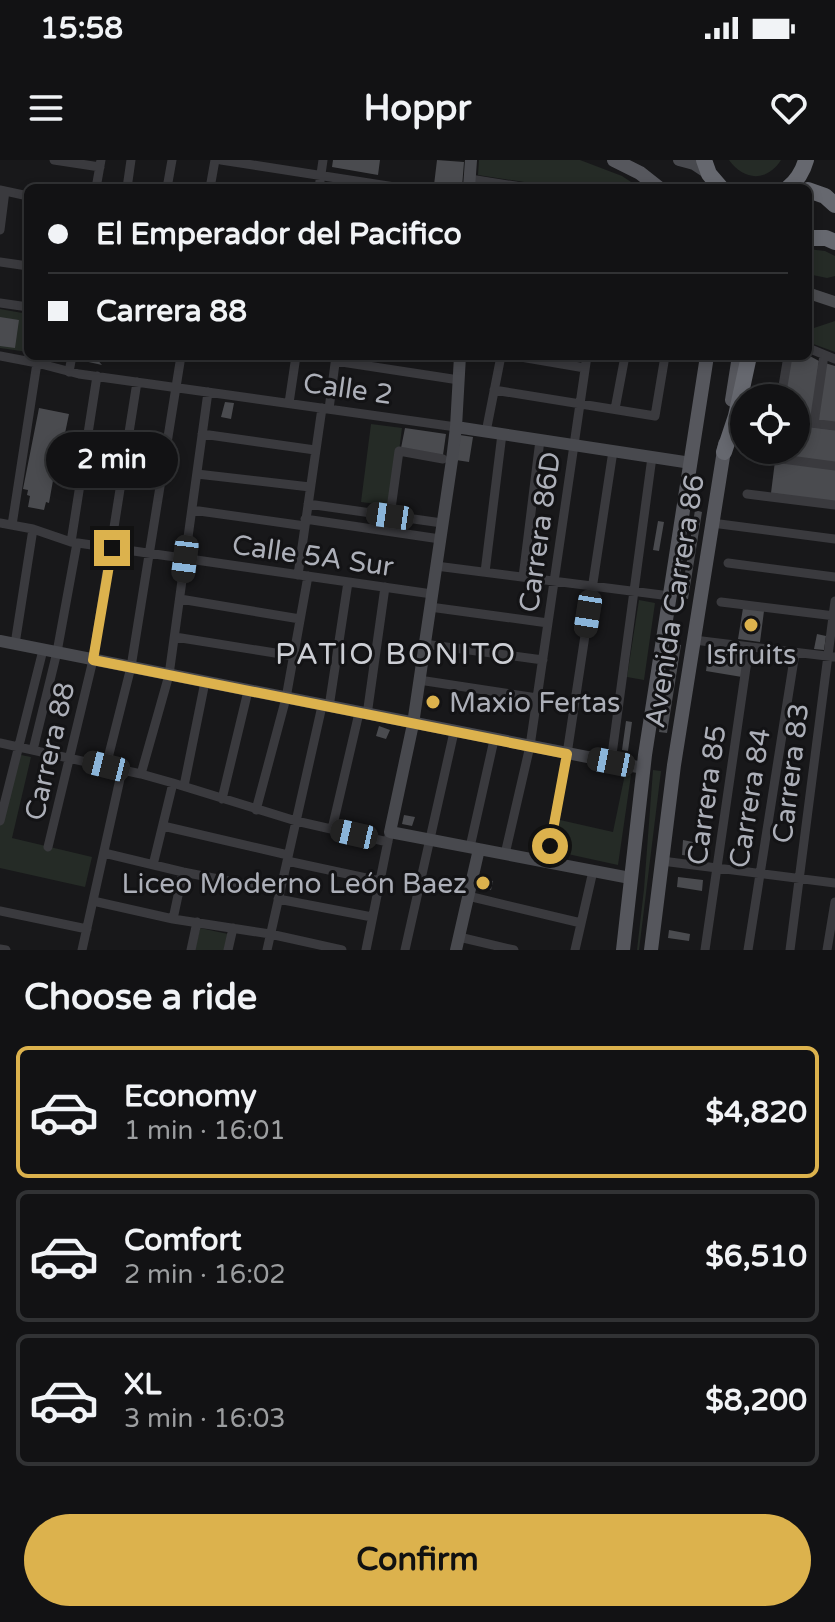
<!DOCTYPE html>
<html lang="en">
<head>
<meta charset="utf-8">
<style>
	:root { --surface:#121214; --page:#1b1b1d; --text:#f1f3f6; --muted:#9c9ea0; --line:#313234; --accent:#dcb24d }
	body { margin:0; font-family:"Varela Round",sans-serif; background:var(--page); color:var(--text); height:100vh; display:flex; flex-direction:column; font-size:30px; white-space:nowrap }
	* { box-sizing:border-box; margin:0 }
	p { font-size:26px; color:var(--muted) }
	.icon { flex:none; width:44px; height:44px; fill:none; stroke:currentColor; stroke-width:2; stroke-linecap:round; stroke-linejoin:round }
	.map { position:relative; height:790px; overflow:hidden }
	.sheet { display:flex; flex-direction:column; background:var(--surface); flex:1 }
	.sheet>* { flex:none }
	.banner { position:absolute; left:24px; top:24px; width:788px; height:176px; border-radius:12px; box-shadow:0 4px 12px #0003,0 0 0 2px var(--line); display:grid; align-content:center; height:176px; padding:0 24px; background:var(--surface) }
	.controls { position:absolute; left:730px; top:224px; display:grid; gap:16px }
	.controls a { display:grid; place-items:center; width:80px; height:80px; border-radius:50%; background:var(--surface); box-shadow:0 4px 12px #0003,0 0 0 2px var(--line); font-size:40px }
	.end { position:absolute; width:36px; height:36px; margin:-18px; border:10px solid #dcb24d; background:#111; box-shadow:0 0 0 4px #111 }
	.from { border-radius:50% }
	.bubble { position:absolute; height:56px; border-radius:28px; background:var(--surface); box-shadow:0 4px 12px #0003,0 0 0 2px var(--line); font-size:26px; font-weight:700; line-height:56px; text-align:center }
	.car { position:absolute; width:24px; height:48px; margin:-24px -12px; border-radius:10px; box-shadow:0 0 6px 2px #0007; background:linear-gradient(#222 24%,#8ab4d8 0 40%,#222 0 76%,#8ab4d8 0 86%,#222 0) }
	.banner b { display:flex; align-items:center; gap:28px; height:76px; font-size:30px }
	.banner b+b { border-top:2px solid var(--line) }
	.banner i { width:20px; height:20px; background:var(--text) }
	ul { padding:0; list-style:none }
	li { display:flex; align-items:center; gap:24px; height:132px; margin:0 16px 12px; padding:0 8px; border:4px solid var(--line); border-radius:12px }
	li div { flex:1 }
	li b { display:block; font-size:30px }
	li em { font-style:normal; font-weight:700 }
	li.selected { border-color:var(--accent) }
	li>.icon { width:72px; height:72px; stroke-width:1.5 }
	h2 { padding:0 24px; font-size:36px; line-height:96px }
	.button { display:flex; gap:16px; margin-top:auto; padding:16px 24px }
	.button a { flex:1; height:92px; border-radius:48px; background:var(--accent); color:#111; font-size:32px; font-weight:700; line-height:92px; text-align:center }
	.status { display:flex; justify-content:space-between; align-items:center; height:56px; padding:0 40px; background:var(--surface); direction:ltr }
	.status svg { height:22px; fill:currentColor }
	header { display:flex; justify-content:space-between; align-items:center; height:104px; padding:0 24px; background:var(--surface); font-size:36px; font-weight:700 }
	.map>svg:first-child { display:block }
	.green { fill:#252b26 }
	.building { fill:#4a4b4f }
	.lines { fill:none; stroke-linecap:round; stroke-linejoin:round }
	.street { stroke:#3a3a3e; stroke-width:9 }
	.secondary { stroke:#48494e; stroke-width:12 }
	.primary { stroke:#56575d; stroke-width:14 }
	.highway { stroke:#66686f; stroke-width:16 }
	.route { stroke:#dcb24d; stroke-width:10 }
	.poi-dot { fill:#dcb24d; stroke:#131315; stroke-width:3 }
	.labels { text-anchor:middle; stroke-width:6; stroke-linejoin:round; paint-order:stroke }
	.street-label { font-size:28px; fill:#acafb8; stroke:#131315 }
	.poi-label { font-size:28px; fill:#acafb8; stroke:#131315 }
	.neighbourhood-label { font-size:30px; letter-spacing:2px; fill:#ccced4; stroke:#131315 }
</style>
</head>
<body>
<div class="status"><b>15:58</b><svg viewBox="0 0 49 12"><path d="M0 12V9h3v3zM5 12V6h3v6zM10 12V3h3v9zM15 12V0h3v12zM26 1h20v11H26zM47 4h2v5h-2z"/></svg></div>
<header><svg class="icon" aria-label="menu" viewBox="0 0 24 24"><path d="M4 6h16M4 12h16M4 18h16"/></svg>Hoppr<svg class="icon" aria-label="heart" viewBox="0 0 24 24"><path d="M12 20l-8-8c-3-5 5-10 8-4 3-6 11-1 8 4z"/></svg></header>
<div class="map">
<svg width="835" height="790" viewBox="0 0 835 790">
	<rect width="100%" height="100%" fill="#18181a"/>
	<path class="green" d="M 479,0 L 580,0 L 622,16 L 640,28 L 563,28 L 478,15 Z
		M 729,0 L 781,0 C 767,22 744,21 729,0 Z
		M 808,89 L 825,91 L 835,96 L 835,116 L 827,118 L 808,114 Z
		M 0,149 L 28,154 L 28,192 L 0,188 Z
		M 835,161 L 835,192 L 808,182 L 808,170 Z
		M 371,264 L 402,268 L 392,346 L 361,342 Z
		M 639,440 L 655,443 L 644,520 L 627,517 Z
		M 16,594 L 31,597 L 12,678 L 92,697 L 85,727 L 0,708 L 0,656 Z
		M 653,610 L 661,611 L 639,790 L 637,790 L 644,729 Z
		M 625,614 L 631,615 L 618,705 L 554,691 L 560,660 L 613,672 Z
		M 200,768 L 228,774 L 224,790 L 195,790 Z"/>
	<path class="building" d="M 333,0 L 380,0 L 378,15 L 332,7 Z
		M 437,0 L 464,2 L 462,27 L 434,25 Z
		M 808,127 L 835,136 L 835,148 L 808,139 Z
		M 0,157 L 19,160 L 15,188 L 0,186 Z
		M 808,195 L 819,201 L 811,262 L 796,261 L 796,238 L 782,238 L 790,196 Z
		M 75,196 L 94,196 L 102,205 L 75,199 Z
		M 825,203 L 835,206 L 835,263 L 816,263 Z
		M 225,242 L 234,243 L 231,259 L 221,257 Z
		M 39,248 L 69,254 L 63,283 L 56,282 L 53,297 L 57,298 L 49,343 L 46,342 L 44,350 L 28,347 L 30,336 L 27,335 L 28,330 L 23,329 Z
		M 796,265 L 835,270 L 835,304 L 787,298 L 787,293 L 778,292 L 778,290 L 796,290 Z
		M 405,268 L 446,274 L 443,295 L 401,288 Z
		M 460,275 L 473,277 L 469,302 L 456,300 Z
		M 775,301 L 835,308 L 835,342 L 771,333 Z
		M 695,350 L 702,352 L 688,439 L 681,438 Z
		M 658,361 L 664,362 L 659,391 L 653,390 Z
		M 743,448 L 764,451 L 760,482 L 738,479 Z
		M 817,474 L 826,476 L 824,490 L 814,489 Z
		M 674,484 L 681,485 L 667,573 L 659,572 Z
		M 709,489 L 745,494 L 742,517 L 706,511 Z
		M 427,535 L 440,536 L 439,548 L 426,547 Z
		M 626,561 L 632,562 L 628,591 L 622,590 Z
		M 379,566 L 390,570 L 386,579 L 376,576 Z
		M 404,655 L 415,657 L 412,666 L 402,664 Z
		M 683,680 L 693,682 L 691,696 L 682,695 Z
		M 476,717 L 493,721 L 491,730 L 473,726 Z
		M 678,717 L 703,720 L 702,731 L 677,727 Z
		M 669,770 L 690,774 L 689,781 L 668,778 Z"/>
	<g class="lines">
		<path class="street" d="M 54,0 L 100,7
			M 221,0 L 401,28
			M 470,19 L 528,28
			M 96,28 L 101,0
			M 127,28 L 131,0
			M 167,28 L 172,0
			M 210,28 L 215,0
			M 319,28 L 323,0
			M 0,30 L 28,36
			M 0,70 L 5,31
			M 0,102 L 28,106
			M 0,143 L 28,147
			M 808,188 L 835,199
			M 0,196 L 37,203 L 79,214 L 456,267
			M 515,196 L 585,208
			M 335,201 L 459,220
			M 69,212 L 72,196
			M 494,230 L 655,256 L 665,196
			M 781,238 L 788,196
			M 289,243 L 296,196
			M 329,249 L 336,196
			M 615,249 L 625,196
			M 796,261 L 835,266
			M 814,263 L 824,195
			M 486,272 L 501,196
			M 202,274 L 315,290
			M 767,297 L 835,306
			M 197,314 L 310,327
			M 747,334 L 835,345
			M 308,344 L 442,363
			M 192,350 L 305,366
			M 390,356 L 399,291 L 443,299
			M 305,359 L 440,379
			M 0,363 L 33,369 L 71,382 L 432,434
			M 712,363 L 835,379
			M 12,365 L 37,203
			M 71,382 L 97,216
			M 728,403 L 835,417
			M 436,406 L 670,436
			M 485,412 L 502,274
			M 298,415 L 322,248
			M 523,417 L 540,280
			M 180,439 L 300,459
			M 721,442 L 835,456
			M 430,447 L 548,463
			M 175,477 L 294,496
			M 694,480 L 835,497
			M 15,484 L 33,369
			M 424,484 L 543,500
			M 419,520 L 537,538
			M 329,547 L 348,422
			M 367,555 L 385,427
			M 0,583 L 141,614 L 173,623 L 296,661 L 388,682
			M 33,590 L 57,492 L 77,383
			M 611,602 L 652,297
			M 106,606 L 131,507 L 181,196
			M 141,614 L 169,515 L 208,232
			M 184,626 L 205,522
			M 222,639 L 248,531
			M 256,650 L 286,538 L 308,416
			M 0,661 L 43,490
			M 163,666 L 288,695
			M 332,669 L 359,553
			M 48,687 L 93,500 L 137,222
			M 470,687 L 494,580
			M 104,693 L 183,712 L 280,731
			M 505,694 L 530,586 L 587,196
			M 287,701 L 380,721
			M 662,701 L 835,723
			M 547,702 L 567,594 L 613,291
			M 153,705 L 173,623
			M 468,736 L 581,763
			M 278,739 L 372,757
			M 93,741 L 173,759 L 270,774 L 342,790
			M 0,751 L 87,769
			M 173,759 L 183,712
			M 459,777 L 514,790
			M 0,789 L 6,790
			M 82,790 L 122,610
			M 191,790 L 197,762
			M 228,790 L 233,768
			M 267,790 L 322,546
			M 366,790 L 389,676
			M 405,790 L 454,572
			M 575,790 L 593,711
			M 705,790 L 749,487
			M 748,790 L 795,493
			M 790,790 L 835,441
			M 827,790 L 835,742"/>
		<path class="secondary" d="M 679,0 L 694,4 L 709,14
			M 469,28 L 471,0
			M 460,196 L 456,267 L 452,300 L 413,564 L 390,672 L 630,718
			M 456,267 L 691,303
			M 0,481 L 643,608
			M 456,790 L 479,689"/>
		<path class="primary" d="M 614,0 L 640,13 L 659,28
			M 732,240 L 739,196
			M 623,790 L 645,595 L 707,196
			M 651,790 L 674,605 L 725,284"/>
		<path class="highway" d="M 704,0 L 709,14 L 721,28
			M 788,28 C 798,20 803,11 806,0
			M 808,30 L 825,36 L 835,45
			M 808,78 L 826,78 L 835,82
			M 724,292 L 736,256 L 749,196"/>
	</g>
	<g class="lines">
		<path class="route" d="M 112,388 L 93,500 L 567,594 L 550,686"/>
	</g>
	<g class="poi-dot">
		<circle cx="751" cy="465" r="8"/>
		<circle cx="433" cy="542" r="8"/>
		<circle cx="483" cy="723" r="8"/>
	</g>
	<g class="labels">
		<g class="street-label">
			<text transform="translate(348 228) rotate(8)" y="10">Calle 2</text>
			<text transform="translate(539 372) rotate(-82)" y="10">Carrera 86D</text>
			<text transform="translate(313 395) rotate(8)" y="10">Calle 5A Sur</text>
			<text transform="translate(674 441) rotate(-81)" y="10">Avenida Carrera 86</text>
			<text transform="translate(49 591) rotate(-77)" y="10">Carrera 88</text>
			<text transform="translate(790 613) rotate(-83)" y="10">Carrera 83</text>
			<text transform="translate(706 635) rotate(-82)" y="10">Carrera 85</text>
			<text transform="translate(749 638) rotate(-81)" y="10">Carrera 84</text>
		</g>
		<g class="poi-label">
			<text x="751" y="504">Isfruits</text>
			<text x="449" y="552" text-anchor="start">Maxio Fertas</text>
			<text x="467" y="733" text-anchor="end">Liceo Moderno León Baez</text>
		</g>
		<g class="neighbourhood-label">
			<text x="396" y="504">PATIO BONITO</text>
		</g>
	</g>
</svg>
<div class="controls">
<a><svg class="icon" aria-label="locate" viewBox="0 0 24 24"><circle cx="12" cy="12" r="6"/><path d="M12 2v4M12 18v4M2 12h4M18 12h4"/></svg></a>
</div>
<i class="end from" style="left:550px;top:686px"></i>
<i class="end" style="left:112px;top:388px"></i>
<div class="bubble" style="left:46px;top:272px;width:132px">2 min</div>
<i class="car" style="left:390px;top:356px;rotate:278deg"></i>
<i class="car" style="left:185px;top:399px;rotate:187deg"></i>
<i class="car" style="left:588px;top:454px;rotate:189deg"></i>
<i class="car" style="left:611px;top:602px;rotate:281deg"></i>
<i class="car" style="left:106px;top:606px;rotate:284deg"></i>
<i class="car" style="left:354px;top:674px;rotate:283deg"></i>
<div class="banner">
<b><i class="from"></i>El Emperador del Pacifico</b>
<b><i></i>Carrera 88</b>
</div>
</div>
<section class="sheet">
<h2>Choose a ride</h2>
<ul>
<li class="selected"><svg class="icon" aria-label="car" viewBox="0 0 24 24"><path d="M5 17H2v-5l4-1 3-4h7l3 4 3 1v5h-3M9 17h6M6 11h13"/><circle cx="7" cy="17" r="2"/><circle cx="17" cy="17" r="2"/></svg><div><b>Economy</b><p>1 min · 16:01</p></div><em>$4,820</em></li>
<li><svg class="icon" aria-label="car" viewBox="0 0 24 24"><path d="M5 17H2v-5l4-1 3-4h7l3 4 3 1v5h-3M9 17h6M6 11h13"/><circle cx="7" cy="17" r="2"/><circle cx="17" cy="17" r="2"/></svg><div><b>Comfort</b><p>2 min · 16:02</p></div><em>$6,510</em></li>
<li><svg class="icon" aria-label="car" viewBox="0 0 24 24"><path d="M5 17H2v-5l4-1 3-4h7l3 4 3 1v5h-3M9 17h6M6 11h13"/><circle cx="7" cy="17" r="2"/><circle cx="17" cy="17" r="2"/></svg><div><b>XL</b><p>3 min · 16:03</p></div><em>$8,200</em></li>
</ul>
<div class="button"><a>Confirm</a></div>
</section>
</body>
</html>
